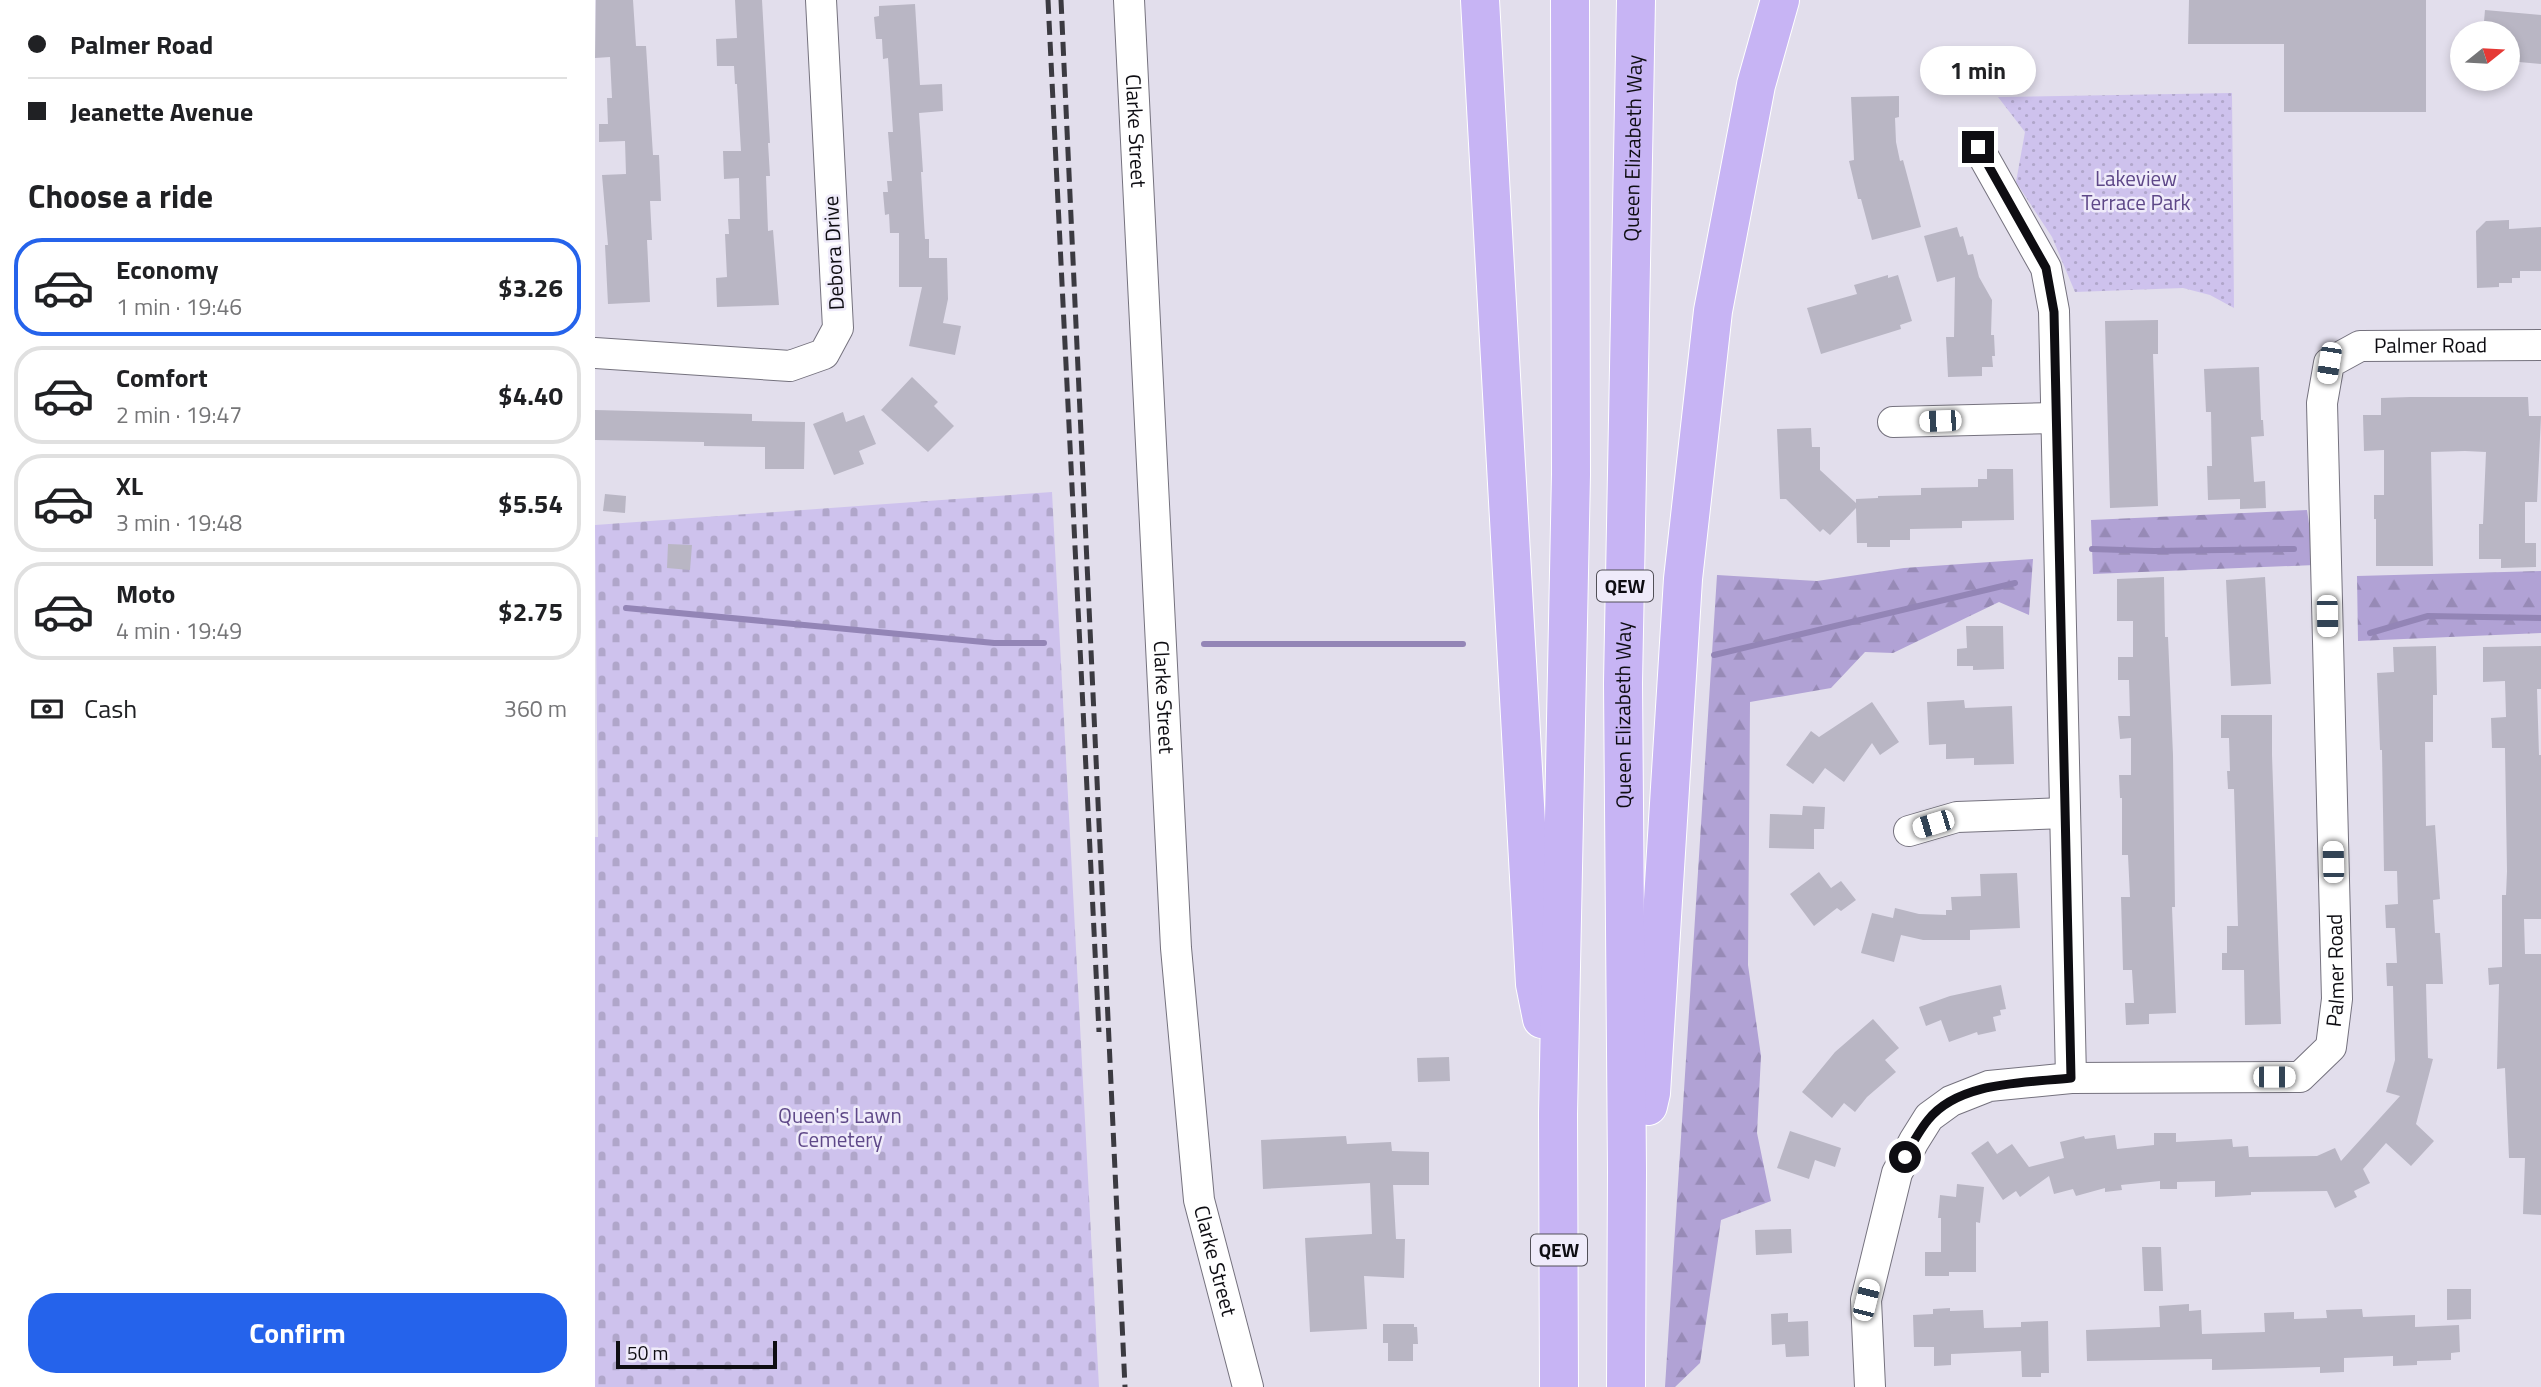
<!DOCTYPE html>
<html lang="en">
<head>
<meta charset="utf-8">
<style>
	:root { --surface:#fff; --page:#f6f6f6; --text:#202124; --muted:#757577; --line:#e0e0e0; --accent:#2563eb }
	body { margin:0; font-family:"Titillium Web",sans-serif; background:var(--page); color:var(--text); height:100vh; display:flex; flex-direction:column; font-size:26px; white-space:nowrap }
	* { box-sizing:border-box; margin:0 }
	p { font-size:23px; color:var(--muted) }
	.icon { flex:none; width:38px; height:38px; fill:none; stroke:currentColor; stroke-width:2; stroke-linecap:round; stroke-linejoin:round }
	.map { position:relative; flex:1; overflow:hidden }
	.drawer { display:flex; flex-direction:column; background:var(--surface); width:595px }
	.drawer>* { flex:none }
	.banner { display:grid; align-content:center; height:154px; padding:0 28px; background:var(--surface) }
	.needle { width:46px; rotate:72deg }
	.controls { position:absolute; left:1855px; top:21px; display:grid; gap:14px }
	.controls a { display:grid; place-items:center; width:70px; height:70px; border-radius:50%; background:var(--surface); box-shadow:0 4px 10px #0003; font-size:35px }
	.scale { position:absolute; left:21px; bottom:18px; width:161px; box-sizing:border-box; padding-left:7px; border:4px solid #0e0d12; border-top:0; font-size:19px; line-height:24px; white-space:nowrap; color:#0e0d12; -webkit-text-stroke:5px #efebfa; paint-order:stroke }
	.end { position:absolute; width:32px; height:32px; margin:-16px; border:9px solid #0e0d12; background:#fff; box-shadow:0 0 0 4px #fff }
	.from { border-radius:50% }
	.bubble { position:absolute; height:49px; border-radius:24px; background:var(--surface); box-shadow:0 4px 10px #0003; font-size:23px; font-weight:700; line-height:49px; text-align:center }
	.car { position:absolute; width:21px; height:42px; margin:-21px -10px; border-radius:9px; box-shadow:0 0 5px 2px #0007; background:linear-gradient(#fff 24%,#345 0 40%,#fff 0 76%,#345 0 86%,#fff 0) }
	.banner b { display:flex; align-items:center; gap:24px; height:66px; font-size:26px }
	.banner b+b { border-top:2px solid var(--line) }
	.banner i { width:18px; height:18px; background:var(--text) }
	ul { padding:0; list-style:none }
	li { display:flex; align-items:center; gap:21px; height:98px; margin:0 14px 10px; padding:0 14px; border:4px solid var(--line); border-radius:28px }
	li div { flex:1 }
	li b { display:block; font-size:26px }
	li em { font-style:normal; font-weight:700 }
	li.selected { border-color:var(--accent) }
	li>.icon { width:63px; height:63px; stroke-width:1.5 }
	h2 { padding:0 28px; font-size:32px; line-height:84px }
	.pay { display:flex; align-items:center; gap:18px; height:77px; padding:0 28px; font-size:26px }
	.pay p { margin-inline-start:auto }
	.primary-button { display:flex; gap:14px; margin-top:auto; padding:14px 28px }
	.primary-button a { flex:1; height:80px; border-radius:28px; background:var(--accent); color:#fff; font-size:28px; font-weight:700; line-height:80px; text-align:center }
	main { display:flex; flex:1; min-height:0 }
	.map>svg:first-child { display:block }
	.forest { fill:url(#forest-firs) }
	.cemetery { fill:url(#cemetery-stones) }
	.park { fill:url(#park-dots) }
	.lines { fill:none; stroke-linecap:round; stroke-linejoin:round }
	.stream { stroke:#9385b6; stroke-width:6 }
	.building { fill:#b9b6c4 }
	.minor-casing { stroke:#75727e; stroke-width:32 }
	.highway-casing { stroke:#fff; stroke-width:40 }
	.minor { stroke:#fff; stroke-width:30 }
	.highway { stroke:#c7b4f4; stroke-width:38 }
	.rail { stroke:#3b3a41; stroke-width:5; stroke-dasharray:14 7; stroke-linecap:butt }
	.route { stroke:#0e0d12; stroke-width:9 }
	.labels { text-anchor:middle; stroke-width:5; stroke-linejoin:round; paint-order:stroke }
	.shield { fill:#efebfa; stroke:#525058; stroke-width:2 }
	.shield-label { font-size:19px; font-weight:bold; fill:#0e0d12 }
	.street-label { font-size:21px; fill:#0e0d12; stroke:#efebfa }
	.park-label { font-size:21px; fill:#5e4888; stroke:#efebfa }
</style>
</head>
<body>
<main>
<section class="drawer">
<div class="banner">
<b><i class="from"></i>Palmer Road</b>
<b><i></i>Jeanette Avenue</b>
</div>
<h2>Choose a ride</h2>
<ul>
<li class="selected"><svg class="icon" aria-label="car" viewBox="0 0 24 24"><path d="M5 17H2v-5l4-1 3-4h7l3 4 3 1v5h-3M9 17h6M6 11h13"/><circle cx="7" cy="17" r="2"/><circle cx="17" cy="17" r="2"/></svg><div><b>Economy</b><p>1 min · 19:46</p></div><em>$3.26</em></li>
<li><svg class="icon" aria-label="car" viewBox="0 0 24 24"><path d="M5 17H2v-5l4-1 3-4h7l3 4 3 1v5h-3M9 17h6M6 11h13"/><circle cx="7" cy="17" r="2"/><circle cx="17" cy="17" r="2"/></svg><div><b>Comfort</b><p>2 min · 19:47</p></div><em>$4.40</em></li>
<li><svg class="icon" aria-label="car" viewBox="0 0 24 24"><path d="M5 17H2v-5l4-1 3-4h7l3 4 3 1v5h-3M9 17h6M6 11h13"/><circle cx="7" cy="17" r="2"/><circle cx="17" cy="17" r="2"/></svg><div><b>XL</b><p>3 min · 19:48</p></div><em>$5.54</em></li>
<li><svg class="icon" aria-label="car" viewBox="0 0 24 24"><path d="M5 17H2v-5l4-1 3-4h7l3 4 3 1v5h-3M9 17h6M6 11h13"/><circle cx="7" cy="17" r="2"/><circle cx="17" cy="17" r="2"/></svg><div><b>Moto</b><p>4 min · 19:49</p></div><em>$2.75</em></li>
</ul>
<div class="pay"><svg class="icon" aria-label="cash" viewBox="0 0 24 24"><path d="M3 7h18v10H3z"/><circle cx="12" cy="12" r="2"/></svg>Cash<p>360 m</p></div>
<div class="primary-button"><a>Confirm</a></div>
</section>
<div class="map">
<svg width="1946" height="1387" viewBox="0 0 1946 1387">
	<defs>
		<pattern id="forest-firs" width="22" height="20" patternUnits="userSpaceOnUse" patternTransform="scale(1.75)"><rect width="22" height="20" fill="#b1a2d5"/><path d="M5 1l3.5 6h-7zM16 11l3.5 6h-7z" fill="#978ab6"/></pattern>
		<pattern id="cemetery-stones" width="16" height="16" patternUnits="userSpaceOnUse" patternTransform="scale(1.75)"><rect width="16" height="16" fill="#cec2ed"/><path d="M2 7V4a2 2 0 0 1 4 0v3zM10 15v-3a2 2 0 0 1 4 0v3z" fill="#b0a6ca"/></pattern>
		<pattern id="park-dots" width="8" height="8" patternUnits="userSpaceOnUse" patternTransform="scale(1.75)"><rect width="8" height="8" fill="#cec2ed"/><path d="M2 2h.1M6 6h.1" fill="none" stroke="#b0a6ca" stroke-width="1.8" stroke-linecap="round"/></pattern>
	</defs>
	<rect width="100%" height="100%" fill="#e2deec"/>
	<path class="forest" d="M 1712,510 L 1720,565 L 1498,574 L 1496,520 Z
		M 1438,559 L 1434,615 L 1404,602 L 1298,653 L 1270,652 L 1236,688 L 1155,702 L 1153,965 L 1166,1056 L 1162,1133 L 1176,1201 L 1126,1220 L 1105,1363 L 1080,1387 L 1070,1387 L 1122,575 L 1222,581 L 1309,568 Z
		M 1946,571 L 1946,633 L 1763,641 L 1762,576 Z"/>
	<path class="cemetery" d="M 457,492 L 504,1387 L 0,1387 L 0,837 L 3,837 L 0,525 Z"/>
	<path class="park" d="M 1637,93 L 1639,308 L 1615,295 L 1588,288 L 1480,292 L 1457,237 L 1421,182 L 1430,132 L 1403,97 Z"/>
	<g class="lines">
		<path class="stream" d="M 1497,549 L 1559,551 L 1699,549
			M 31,608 L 399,643 L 449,643
			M 1775,633 L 1833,616 L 1946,618
			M 609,644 L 868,644
			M 1119,655 L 1420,583"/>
	</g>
	<path class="building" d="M 1,0 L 38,0 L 41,46 L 51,46 L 58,155 L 64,155 L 66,201 L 55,201 L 57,240 L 52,240 L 55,302 L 13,304 L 10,245 L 13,245 L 7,175 L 31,174 L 30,141 L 4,142 L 4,124 L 13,124 L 12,98 L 17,98 L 15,57 L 0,58 Z
		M 140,0 L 167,0 L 175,143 L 173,143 L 175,176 L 171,176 L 173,231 L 178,230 L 184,305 L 122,307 L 121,278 L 132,277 L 130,234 L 134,234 L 133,219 L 145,219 L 144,178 L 129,179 L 128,151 L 146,151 L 142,84 L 140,84 L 139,66 L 122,66 L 121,39 L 142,38 Z
		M 1594,0 L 1831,0 L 1831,112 L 1689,112 L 1689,44 L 1593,44 Z
		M 320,4 L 325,85 L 347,84 L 348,111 L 324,113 L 328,172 L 326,172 L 330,239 L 334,239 L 334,258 L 352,258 L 353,299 L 348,323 L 366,326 L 360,355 L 314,346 L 327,287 L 304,287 L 304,233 L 295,233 L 294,214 L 290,215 L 288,192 L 293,192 L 292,181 L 297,181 L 293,132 L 298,132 L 293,58 L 288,59 L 287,39 L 281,39 L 279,17 L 284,16 L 284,6 Z
		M 1890,10 L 1946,15 L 1946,64 L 1913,61 L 1913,33 L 1888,33 Z
		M 1304,96 L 1304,117 L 1300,118 L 1301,142 L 1305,161 L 1308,160 L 1326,227 L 1277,240 L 1266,199 L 1263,199 L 1254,161 L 1259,160 L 1256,97 Z
		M 1914,220 L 1914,229 L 1946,227 L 1946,271 L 1925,271 L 1925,278 L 1917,278 L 1917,283 L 1904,283 L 1904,287 L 1882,288 L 1881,231 L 1891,221 Z
		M 1362,227 L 1365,237 L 1368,236 L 1373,255 L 1378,254 L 1384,277 L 1397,300 L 1396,335 L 1399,335 L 1400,356 L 1397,356 L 1398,367 L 1387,367 L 1387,376 L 1353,377 L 1351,337 L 1359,337 L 1360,277 L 1342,282 L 1329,236 Z
		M 1293,275 L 1293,278 L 1303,275 L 1317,321 L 1305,325 L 1306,329 L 1226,354 L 1212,308 L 1262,294 L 1259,285 Z
		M 1563,320 L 1563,354 L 1558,354 L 1563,506 L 1515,508 L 1510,321 Z
		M 1664,367 L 1666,420 L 1668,420 L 1669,436 L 1656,437 L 1659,482 L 1670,481 L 1671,508 L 1645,509 L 1645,499 L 1613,500 L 1612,466 L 1617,466 L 1616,412 L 1611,412 L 1609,369 Z
		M 317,377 L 343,402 L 339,406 L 359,426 L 333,452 L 286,410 Z
		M 1815,397 L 1933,397 L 1934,416 L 1946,416 L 1942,502 L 1930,502 L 1930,543 L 1941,543 L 1941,567 L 1906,568 L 1906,559 L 1884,559 L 1884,524 L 1888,524 L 1891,452 L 1870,451 L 1836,452 L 1838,566 L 1781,566 L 1781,519 L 1779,519 L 1779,495 L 1789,495 L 1789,450 L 1769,451 L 1768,415 L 1786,415 L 1786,398 Z
		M 0,410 L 157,414 L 157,421 L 210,422 L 209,469 L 170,469 L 170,447 L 109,446 L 109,442 L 0,440 Z
		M 248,412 L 251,422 L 269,415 L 281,444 L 264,451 L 269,464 L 239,475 L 218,424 Z
		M 1216,428 L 1217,447 L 1225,447 L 1225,470 L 1261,503 L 1261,499 L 1283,498 L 1283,496 L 1326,495 L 1326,488 L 1383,487 L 1383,479 L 1392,479 L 1392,469 L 1418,469 L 1419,520 L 1367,521 L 1367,528 L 1315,529 L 1315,540 L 1295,540 L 1295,547 L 1272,547 L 1272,543 L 1262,543 L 1261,508 L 1235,535 L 1228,529 L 1225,532 L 1191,499 L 1185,499 L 1182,429 Z
		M 10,494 L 31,496 L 30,513 L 8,511 Z
		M 73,544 L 97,545 L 95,570 L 72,568 Z
		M 1569,577 L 1570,637 L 1573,637 L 1578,755 L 1580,907 L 1577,907 L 1581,1013 L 1554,1014 L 1554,1024 L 1531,1025 L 1530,1003 L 1539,1003 L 1537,970 L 1528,970 L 1526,897 L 1535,897 L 1533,855 L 1527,855 L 1527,798 L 1525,798 L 1524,775 L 1536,775 L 1536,738 L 1525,739 L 1523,716 L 1535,716 L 1534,680 L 1523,680 L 1523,657 L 1538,657 L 1538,621 L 1522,621 L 1522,579 Z
		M 1670,577 L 1676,684 L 1636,686 L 1631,580 Z
		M 1371,626 L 1408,626 L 1409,669 L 1378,670 L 1378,666 L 1362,666 L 1362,649 L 1372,648 Z
		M 1841,646 L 1842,695 L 1838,695 L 1838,742 L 1830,742 L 1831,826 L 1840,825 L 1845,899 L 1838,900 L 1840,933 L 1845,933 L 1848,984 L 1831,984 L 1833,1058 L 1838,1059 L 1821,1124 L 1839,1141 L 1816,1166 L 1791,1143 L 1768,1169 L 1775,1183 L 1759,1191 L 1762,1197 L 1740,1208 L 1732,1191 L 1656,1192 L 1656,1195 L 1620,1197 L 1620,1181 L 1582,1182 L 1582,1189 L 1565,1189 L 1565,1181 L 1526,1185 L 1527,1190 L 1510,1192 L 1510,1188 L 1481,1196 L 1478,1189 L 1459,1194 L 1454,1176 L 1425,1197 L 1421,1191 L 1408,1200 L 1376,1153 L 1393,1141 L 1402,1154 L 1417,1144 L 1434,1167 L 1469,1158 L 1465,1142 L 1489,1136 L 1490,1139 L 1520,1135 L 1522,1149 L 1559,1145 L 1559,1133 L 1581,1133 L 1581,1142 L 1637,1139 L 1638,1147 L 1653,1146 L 1654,1157 L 1722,1156 L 1740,1148 L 1746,1161 L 1805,1096 L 1791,1092 L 1800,1060 L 1798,986 L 1792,986 L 1791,963 L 1802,963 L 1800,928 L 1791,928 L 1790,905 L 1803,904 L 1802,871 L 1789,871 L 1787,750 L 1785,750 L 1782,673 L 1799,672 L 1798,647 Z
		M 1946,646 L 1946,689 L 1942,689 L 1944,755 L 1946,755 L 1946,919 L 1929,919 L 1930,954 L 1946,954 L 1946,1215 L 1928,1214 L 1930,1158 L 1914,1158 L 1910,1068 L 1902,1069 L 1904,984 L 1894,985 L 1893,968 L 1907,967 L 1907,895 L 1911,895 L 1912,871 L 1910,748 L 1897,748 L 1896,718 L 1911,717 L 1910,681 L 1888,682 L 1888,647 Z
		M 1369,700 L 1370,708 L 1417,706 L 1419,764 L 1379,765 L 1379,758 L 1351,759 L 1351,744 L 1334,745 L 1332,702 Z
		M 1277,702 L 1304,742 L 1285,755 L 1277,743 L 1249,782 L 1230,768 L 1218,784 L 1191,765 L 1216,731 L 1224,737 Z
		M 1626,715 L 1677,715 L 1677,755 L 1686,1024 L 1650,1025 L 1649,970 L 1627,970 L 1627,953 L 1632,953 L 1632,926 L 1643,926 L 1639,789 L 1633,789 L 1632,771 L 1635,771 L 1634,738 L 1626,738 Z
		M 1208,806 L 1230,807 L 1229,829 L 1219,829 L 1219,849 L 1174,848 L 1175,814 L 1207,815 Z
		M 1224,872 L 1236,888 L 1246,881 L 1261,900 L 1246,911 L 1242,908 L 1219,926 L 1195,894 Z
		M 1422,873 L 1425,928 L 1375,930 L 1375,940 L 1328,940 L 1306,935 L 1299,962 L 1266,953 L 1277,913 L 1298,918 L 1300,908 L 1324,914 L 1351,915 L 1351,910 L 1357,910 L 1356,897 L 1386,896 L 1385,874 Z
		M 1406,985 L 1411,1009 L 1405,1010 L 1406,1015 L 1398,1017 L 1401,1031 L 1383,1035 L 1382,1032 L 1354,1042 L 1346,1020 L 1331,1026 L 1324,1007 L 1355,996 Z
		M 1278,1019 L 1304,1048 L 1290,1060 L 1301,1072 L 1272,1097 L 1260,1112 L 1249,1103 L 1237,1118 L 1207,1092 L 1240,1052 Z
		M 854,1057 L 855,1081 L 823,1082 L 822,1058 Z
		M 1195,1131 L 1246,1148 L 1240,1167 L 1220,1160 L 1214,1179 L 1182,1168 Z
		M 751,1136 L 752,1144 L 796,1142 L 797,1151 L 834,1152 L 834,1185 L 798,1185 L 801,1239 L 810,1239 L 809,1278 L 769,1276 L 772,1329 L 715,1332 L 710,1238 L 777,1234 L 775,1183 L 668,1189 L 666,1140 Z
		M 1362,1184 L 1389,1187 L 1385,1223 L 1381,1222 L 1381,1272 L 1354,1272 L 1354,1276 L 1330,1276 L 1330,1252 L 1346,1252 L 1346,1218 L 1343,1218 L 1345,1195 L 1361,1197 Z
		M 1196,1229 L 1197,1253 L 1161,1255 L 1160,1230 Z
		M 1547,1247 L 1566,1247 L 1568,1291 L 1549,1291 Z
		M 1852,1289 L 1876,1289 L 1876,1319 L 1852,1320 Z
		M 1594,1304 L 1594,1311 L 1606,1310 L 1607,1334 L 1670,1332 L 1669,1313 L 1699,1312 L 1699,1319 L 1732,1318 L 1731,1310 L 1767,1309 L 1768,1317 L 1820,1315 L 1820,1327 L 1864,1325 L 1865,1352 L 1856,1353 L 1856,1360 L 1822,1361 L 1822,1365 L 1798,1366 L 1798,1356 L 1749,1358 L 1749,1372 L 1725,1373 L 1725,1367 L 1617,1370 L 1617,1359 L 1492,1361 L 1491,1330 L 1565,1327 L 1564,1306 Z
		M 1355,1308 L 1355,1311 L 1388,1310 L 1389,1328 L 1426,1327 L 1426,1322 L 1453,1321 L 1454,1373 L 1446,1373 L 1446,1377 L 1427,1377 L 1426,1351 L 1356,1354 L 1356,1365 L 1339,1366 L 1339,1347 L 1319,1347 L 1318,1315 L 1338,1314 L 1338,1309 Z
		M 1193,1313 L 1193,1322 L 1213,1321 L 1214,1356 L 1191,1357 L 1190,1344 L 1177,1345 L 1176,1314 Z
		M 788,1324 L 819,1324 L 819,1327 L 822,1327 L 823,1344 L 818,1344 L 818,1361 L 793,1361 L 793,1343 L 788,1343 Z"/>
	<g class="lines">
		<defs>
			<g id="minor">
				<path id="s1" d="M 534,0 L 581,948 L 604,1200 L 653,1387"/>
				<path d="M 1383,147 L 1451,268 L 1459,311 L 1476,1078"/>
				<path d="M 0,353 L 195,366 L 229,354 L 243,328 L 226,0"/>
				<path d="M 1298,422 L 1460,418"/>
				<path d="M 1314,831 L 1362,817 L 1470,813"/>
				<path id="s2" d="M 1275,1387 L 1271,1300 L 1302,1173 L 1319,1141 L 1334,1117 L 1356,1101 L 1394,1086 L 1476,1078 L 1705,1077 L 1736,1047 L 1742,999 L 1727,403 L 1734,363 L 1765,346 L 1946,345"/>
			</g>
			<g id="highway">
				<path d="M 885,0 L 940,984 L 947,1019"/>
				<path d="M 1053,1106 L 1056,1093 L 1088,579 L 1118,311 L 1161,85 L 1185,0"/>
				<path d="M 964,1387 L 963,1114 L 976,474 L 975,0"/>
				<path id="s3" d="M 1031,1387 L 1032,1171 L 1028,683 L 1041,0"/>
			</g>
		</defs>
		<use href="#minor" class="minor-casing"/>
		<use href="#highway" class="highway-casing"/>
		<use href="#minor" class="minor"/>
		<use href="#highway" class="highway"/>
		<path class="rail" d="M 453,0 L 504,1032
			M 466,0 L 530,1387"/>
	</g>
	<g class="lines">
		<path class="route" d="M 1310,1157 C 1317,1144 1324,1131 1333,1120 C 1364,1081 1431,1083 1476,1078 L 1459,312 L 1451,268 L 1383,147"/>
	</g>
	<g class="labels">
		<g class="shield">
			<rect x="1002" y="570.5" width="56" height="31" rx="5"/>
			<rect x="936" y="1234.5" width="56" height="31" rx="5"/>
		</g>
		<g class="shield-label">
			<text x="1030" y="593">QEW</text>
			<text x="964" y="1257">QEW</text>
		</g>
		<g class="street-label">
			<text dy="7" stroke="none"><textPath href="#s1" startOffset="131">Clarke Street</textPath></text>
			<text dy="7" stroke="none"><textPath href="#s3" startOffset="1239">Queen Elizabeth Way</textPath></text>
			<text transform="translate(239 253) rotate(-93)" y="7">Debora Drive</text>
			<text dy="7" stroke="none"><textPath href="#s2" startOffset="1496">Palmer Road</textPath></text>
			<text dy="7" stroke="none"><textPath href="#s1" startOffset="698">Clarke Street</textPath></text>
			<text dy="7" stroke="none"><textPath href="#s3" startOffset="672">Queen Elizabeth Way</textPath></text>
			<text dy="7" stroke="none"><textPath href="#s2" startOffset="782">Palmer Road</textPath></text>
			<text dy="7" stroke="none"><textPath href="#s1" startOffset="1265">Clarke Street</textPath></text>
		</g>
		<g class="park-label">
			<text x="1541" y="186">Lakeview<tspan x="1541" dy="24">Terrace Park</tspan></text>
			<text x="245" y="1123">Queen's Lawn<tspan x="245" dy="24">Cemetery</tspan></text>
		</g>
	</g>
</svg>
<div class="controls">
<a><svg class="needle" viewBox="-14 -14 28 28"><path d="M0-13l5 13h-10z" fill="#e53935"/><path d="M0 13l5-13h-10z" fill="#757577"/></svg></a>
</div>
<div class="scale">50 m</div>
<i class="end from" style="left:1310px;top:1157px"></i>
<i class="end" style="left:1383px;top:147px"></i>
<div class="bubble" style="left:1325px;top:46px;width:116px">1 min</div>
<i class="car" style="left:1734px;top:363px;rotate:189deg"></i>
<i class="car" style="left:1345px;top:421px;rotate:268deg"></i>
<i class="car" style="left:1732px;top:616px;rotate:179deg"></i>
<i class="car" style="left:1338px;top:824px;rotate:253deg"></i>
<i class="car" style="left:1738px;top:862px;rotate:359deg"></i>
<i class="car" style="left:1679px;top:1077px;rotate:90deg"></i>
<i class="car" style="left:1271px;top:1300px;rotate:14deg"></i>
</div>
</main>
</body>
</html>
